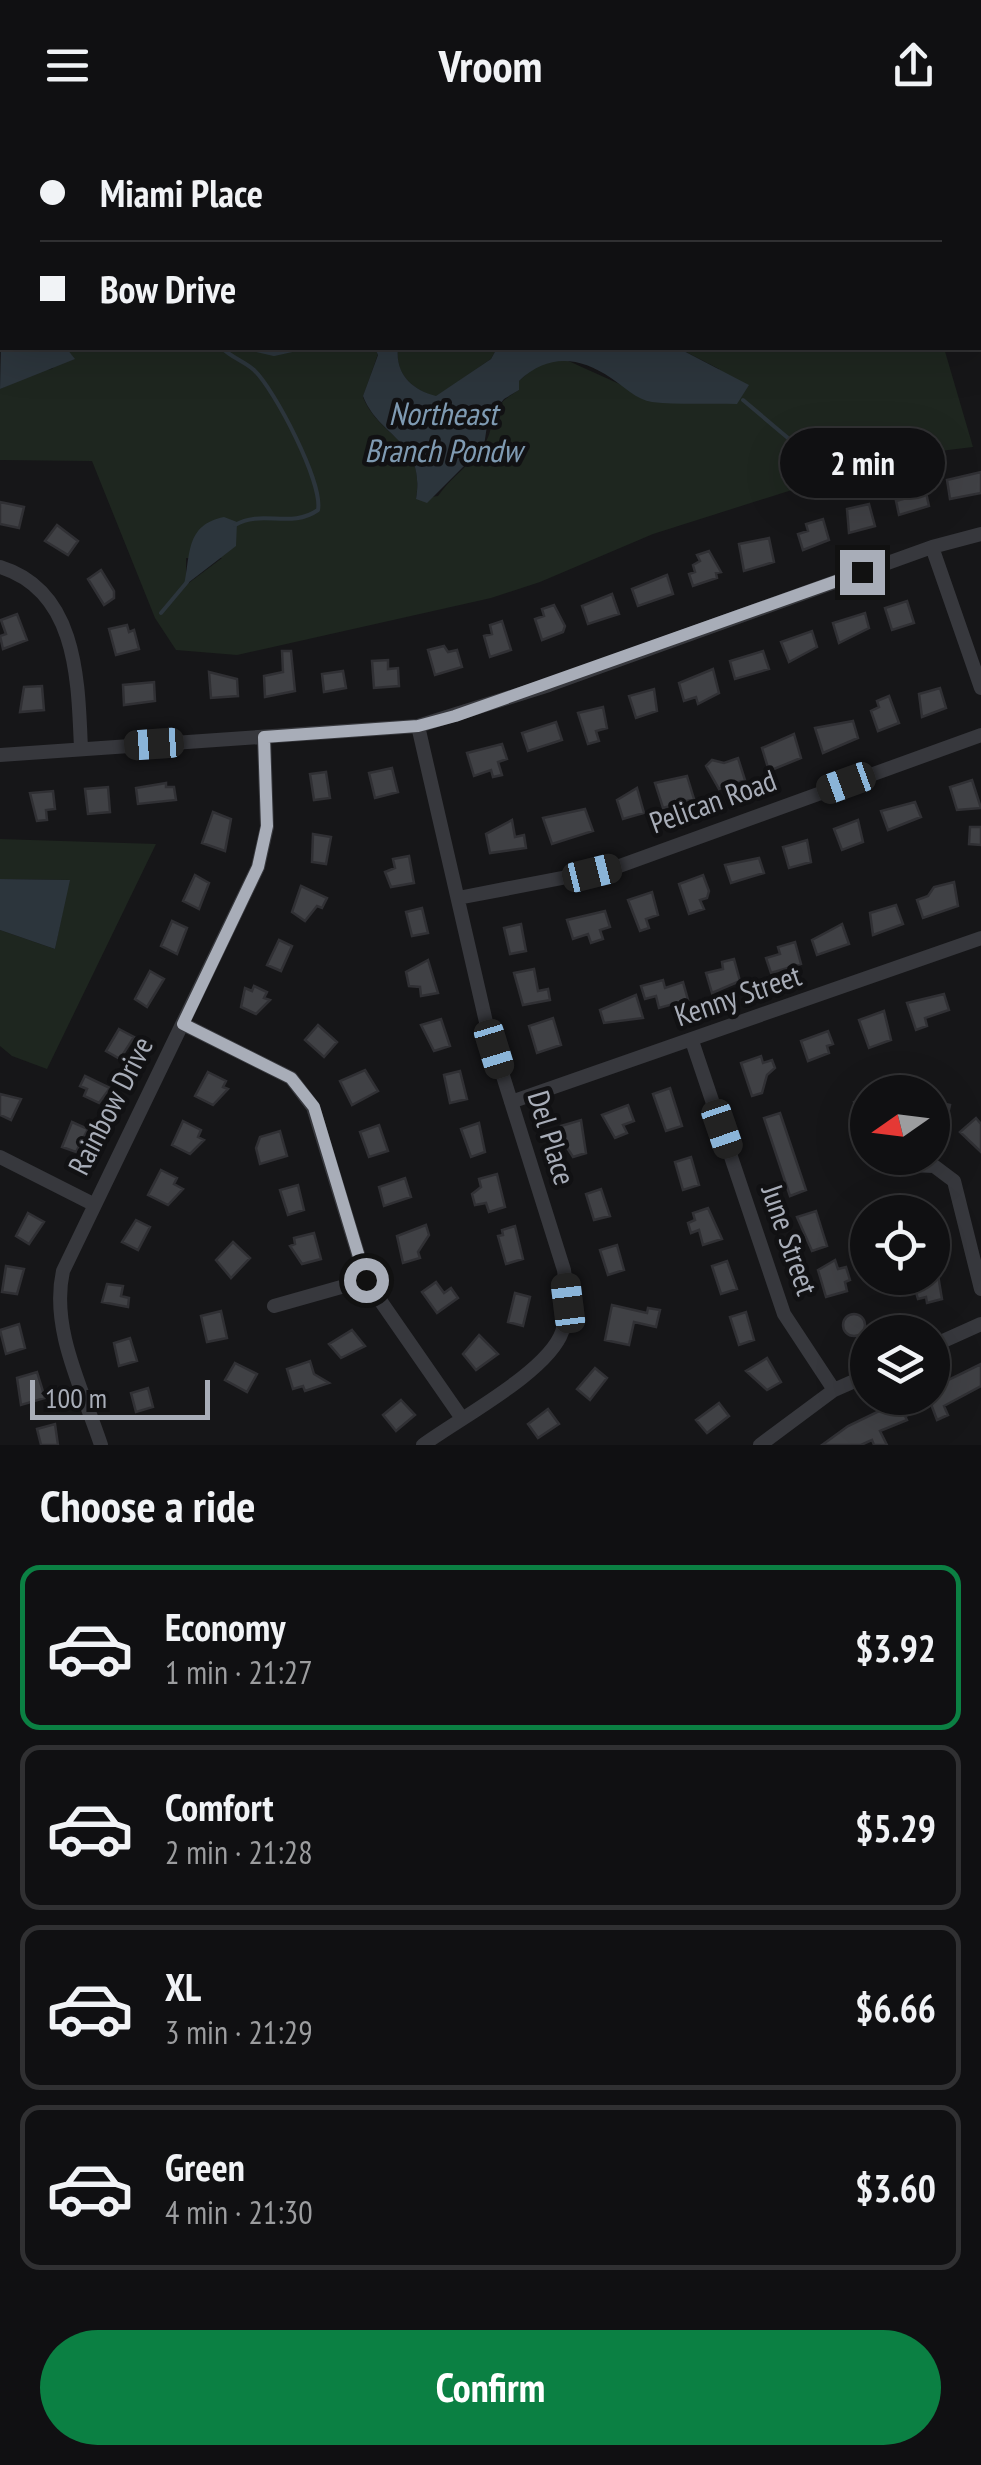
<!DOCTYPE html>
<html lang="en">
<head>
<meta charset="utf-8">
<style>
	:root { --surface:#101012; --page:#1e1e20; --text:#f1f3f6; --muted:#9c9d9f; --line:#303032; --accent:#0b8043 }
	body { margin:0; font-family:"PT Sans Narrow",sans-serif; background:var(--page); color:var(--text); height:100vh; display:flex; flex-direction:column; font-size:38px; white-space:nowrap }
	* { box-sizing:border-box; margin:0 }
	p { font-size:32px; color:var(--muted) }
	.icon { flex:none; width:55px; height:55px; fill:none; stroke:currentColor; stroke-width:2; stroke-linecap:round; stroke-linejoin:round }
	.map { position:relative; height:1315px; overflow:hidden }
	.drawer { display:flex; flex-direction:column; background:var(--surface); flex:1 }
	.drawer>* { flex:none }
	.top-card { position:absolute; left:0px; top:0px; width:982px; height:220px; box-shadow:0 10px 40px #0002,0 0 0 2px var(--line); display:grid; align-content:center; height:220px; padding:0 40px; background:var(--surface) }
	.needle { width:65px; rotate:256deg }
	.buttons { position:absolute; left:850px; top:945px; display:grid; gap:20px }
	.buttons a { display:grid; place-items:center; width:100px; height:100px; border-radius:50%; background:var(--surface); box-shadow:0 10px 40px #0002,0 0 0 2px var(--line); font-size:50px }
	.scale { position:absolute; left:30px; bottom:25px; width:180px; box-sizing:border-box; padding-left:10px; border:5px solid #a8adb8; border-top:0; font-size:28px; line-height:35px; white-space:nowrap; color:#a8adb8; -webkit-text-stroke:8px #111113; paint-order:stroke }
	.end { position:absolute; width:45px; height:45px; margin:-22px; border:12px solid #a8adb8; background:#111; box-shadow:0 0 0 5px #111 }
	.from { border-radius:50% }
	.bubble { position:absolute; height:70px; border-radius:35px; background:var(--surface); box-shadow:0 10px 40px #0002,0 0 0 2px var(--line); font-size:32px; font-weight:800; line-height:70px; text-align:center }
	.car { position:absolute; width:30px; height:60px; margin:-30px -15px; border-radius:12px; box-shadow:0 0 8px 2px #0007; background:linear-gradient(#222 24%,#8ab4d8 0 40%,#222 0 76%,#8ab4d8 0 86%,#222 0) }
	.top-card b { display:flex; align-items:center; gap:35px; height:95px; font-size:38px }
	.top-card b+b { border-top:2px solid var(--line) }
	.top-card i { width:25px; height:25px; background:var(--text) }
	ul { padding:0; list-style:none }
	li { display:flex; align-items:center; gap:30px; height:165px; margin:0 20px 15px; padding:0 20px; border:5px solid var(--line); border-radius:20px }
	li div { flex:1 }
	li b { display:block; font-size:38px }
	li em { font-style:normal; font-weight:800 }
	li.on { border-color:var(--accent) }
	li>.icon { width:90px; height:90px; stroke-width:1.5 }
	h2 { padding:0 40px; font-size:45px; line-height:120px }
	.primary-button { display:flex; gap:20px; margin-top:auto; padding:20px 40px }
	.primary-button a { flex:1; height:115px; border-radius:60px; background:var(--accent); color:#fff; font-size:40px; font-weight:800; line-height:115px; text-align:center }
	header { display:flex; justify-content:space-between; align-items:center; height:130px; padding:0 40px; background:var(--surface); font-size:45px; font-weight:800 }
	.map>svg:first-child { display:block }
	.green { fill:#1e261f; fill-rule:evenodd }
	.water { fill:#2c353c }
	.lines { fill:none; stroke-linecap:round; stroke-linejoin:round }
	.stream { stroke:#2c353c; stroke-width:4 }
	.building { fill:#404145; stroke:#303034; stroke-width:2.5 }
	.path { stroke:#3d3f44; stroke-width:2.5; stroke-dasharray:5 8; stroke-linecap:butt }
	.minor { stroke:#37383d; stroke-width:14 }
	.route { stroke:#a8adb8; stroke-width:12 }
	.labels { text-anchor:middle; stroke-width:9; stroke-linejoin:round; paint-order:stroke }
	.street-label { font-size:30px; fill:#a8adb8; stroke:#111113 }
	.water-label { font-size:32px; font-style:italic; fill:#7f9bb3; stroke:#111113 }
</style>
</head>
<body>
<header><svg class="icon" aria-label="menu" viewBox="0 0 24 24"><path d="M4 6h16M4 12h16M4 18h16"/></svg>Vroom<svg class="icon" aria-label="share" viewBox="0 0 24 24"><path d="M12 15V3M7 8l5-5 5 5M5 13v7h14v-7"/></svg></header>
<div class="map">
<svg width="981" height="1315" viewBox="0 0 981 1315">
	<rect width="100%" height="100%" fill="#161618"/>
	<path class="green" d="M 0,0 L 125,2 L 2,2 L 0,171 Z
		M 215,0 L 887,0 L 888,2 L 202,2 Z
		M 45,218 L 375,218 L 378,224 L 363,267 C 379,308 426,309 416,369 L 438,366 C 451,347 469,336 482,318 C 500,293 481,282 519,260 L 519,251 C 534,237 544,230 564,229 L 655,270 L 715,273 L 719,239 L 678,218 L 944,218 L 973,317 L 899,326 L 653,404 L 540,452 L 491,468 L 237,525 L 176,520 L 155,488 L 92,331 L 0,330 L 0,259 L 38,241 L 52,239 L 67,219 ZM 186,428 L 222,428 L 186,455 Z
		M 398,218 L 497,218 L 491,229 L 436,267 C 413,260 394,244 398,218 Z
		M 0,709 L 156,714 L 47,939 L 12,926 L 0,916 L 0,800 L 55,819 L 69,750 L 0,749 Z"/>
	<path class="water" d="M 2,169 L 2,218 L 67,219 L 75,229 L 0,259 Z
		M 375,218 L 398,218 C 395,244 412,260 436,266 L 491,229 L 497,218 L 678,218 L 749,255 L 737,274 C 709,273 678,275 652,272 C 637,270 623,256 611,248 C 578,226 548,224 519,251 L 519,260 L 504,269 L 488,289 L 484,316 L 427,373 L 416,369 C 426,310 379,308 363,266 L 378,225 Z
		M 224,387 L 237,392 L 236,416 L 184,456 C 191,424 185,395 224,387 Z
		M 0,749 L 70,750 L 55,819 L 0,800 Z"/>
	<g class="lines">
		<path class="stream" d="M 710,2 L 712,0
			M 222,218 C 232,228 244,231 254,240 C 275,260 323,353 318,380 C 291,399 262,379 235,395
			M 248,218 L 274,224 L 301,218
			M 743,270 L 801,319
			M 161,483 L 187,452"/>
	</g>
	<path class="building" d="M 981,342 L 981,363 L 950,369 L 947,350 Z
		M 924,354 L 929,376 L 899,385 L 896,371 L 910,367 L 908,358 Z
		M 0,372 L 24,377 L 19,398 L 0,394 Z
		M 869,374 L 875,396 L 849,403 L 847,379 Z
		M 823,389 L 829,410 L 803,420 L 798,404 L 808,401 L 806,394 Z
		M 57,395 L 78,411 L 68,425 L 45,411 Z
		M 769,408 L 774,432 L 744,441 L 739,414 Z
		M 709,421 L 721,442 L 716,443 L 717,448 L 693,456 L 689,444 L 695,442 L 693,435 L 700,431 L 697,425 Z
		M 101,440 L 114,461 L 114,468 L 104,475 L 88,449 Z
		M 667,445 L 673,464 L 638,476 L 632,459 Z
		M 612,464 L 619,484 L 588,494 L 582,476 Z
		M 907,471 L 914,493 L 892,500 L 885,478 Z
		M 554,475 L 565,496 L 563,502 L 542,510 L 535,489 L 544,486 L 542,479 Z
		M 865,483 L 869,498 L 839,513 L 833,493 Z
		M 17,484 L 27,510 L 3,519 L 0,506 L 6,504 L 1,490 Z
		M 502,491 L 511,520 L 490,527 L 484,506 L 492,504 L 490,495 Z
		M 127,495 L 129,502 L 134,500 L 139,519 L 116,525 L 109,499 Z
		M 812,501 L 817,517 L 789,532 L 781,512 Z
		M 444,516 L 448,522 L 457,520 L 462,537 L 435,545 L 428,520 Z
		M 282,521 L 291,521 L 295,561 L 265,567 L 264,546 L 283,542 Z
		M 763,521 L 769,539 L 735,549 L 730,531 Z
		M 388,530 L 388,539 L 398,538 L 399,556 L 374,558 L 372,531 Z
		M 713,539 L 719,563 L 698,574 L 696,567 L 684,571 L 679,553 Z
		M 343,541 L 346,558 L 324,562 L 322,544 Z
		M 209,542 L 237,549 L 238,566 L 211,568 Z
		M 154,552 L 155,571 L 124,575 L 123,555 Z
		M 42,556 L 44,580 L 20,582 L 24,557 Z
		M 940,558 L 946,578 L 922,587 L 919,564 Z
		M 654,559 L 657,581 L 636,588 L 629,566 Z
		M 889,566 L 899,593 L 878,601 L 871,581 L 879,577 L 877,571 Z
		M 603,577 L 607,598 L 596,601 L 599,611 L 588,614 L 578,583 Z
		M 853,591 L 858,608 L 823,623 L 815,598 Z
		M 556,592 L 562,610 L 528,621 L 522,603 Z
		M 794,604 L 801,628 L 769,641 L 762,618 Z
		M 502,614 L 507,629 L 498,632 L 502,645 L 493,647 L 491,640 L 474,646 L 467,623 Z
		M 738,628 L 745,650 L 719,659 L 706,636 L 712,630 L 724,633 Z
		M 392,638 L 398,662 L 375,668 L 369,643 Z
		M 326,642 L 330,668 L 314,670 L 310,644 Z
		M 687,646 L 694,669 L 663,678 L 655,653 Z
		M 972,650 L 981,678 L 957,680 L 950,657 Z
		M 166,653 L 166,657 L 174,657 L 176,670 L 138,674 L 136,658 Z
		M 108,657 L 110,682 L 88,684 L 85,659 Z
		M 637,658 L 644,683 L 623,689 L 617,670 Z
		M 53,661 L 55,679 L 46,680 L 47,690 L 37,691 L 30,663 Z
		M 915,672 L 921,687 L 888,700 L 881,681 Z
		M 585,679 L 593,701 L 552,714 L 543,688 Z
		M 213,682 L 231,689 L 225,721 L 202,713 Z
		M 512,690 L 515,707 L 524,705 L 526,718 L 490,723 L 486,704 Z
		M 858,690 L 863,712 L 842,720 L 834,699 Z
		M 970,697 L 981,697 L 981,715 L 969,714 Z
		M 313,704 L 331,707 L 326,734 L 312,732 Z
		M 807,710 L 811,732 L 789,738 L 783,717 Z
		M 409,726 L 414,753 L 391,757 L 385,742 L 395,738 L 393,729 Z
		M 759,728 L 764,743 L 731,753 L 725,735 Z
		M 195,745 L 209,753 L 199,779 L 183,771 Z
		M 703,745 L 709,761 L 707,768 L 700,770 L 704,779 L 689,784 L 679,754 Z
		M 954,752 L 958,776 L 923,788 L 917,770 L 928,766 L 934,757 Z
		M 301,756 L 327,768 L 322,778 L 317,776 L 305,791 L 292,782 Z
		M 652,762 L 658,785 L 646,789 L 649,798 L 640,801 L 628,770 Z
		M 896,775 L 903,794 L 873,805 L 870,783 Z
		M 422,778 L 428,803 L 412,806 L 406,782 Z
		M 605,781 L 610,797 L 600,800 L 603,809 L 591,813 L 588,804 L 573,809 L 567,790 Z
		M 172,791 L 187,798 L 177,824 L 161,816 Z
		M 521,794 L 526,821 L 510,824 L 504,798 Z
		M 842,794 L 849,814 L 817,825 L 812,810 Z
		M 279,810 L 292,816 L 281,841 L 267,835 Z
		M 795,812 L 801,834 L 771,843 L 766,828 L 780,824 L 778,817 Z
		M 734,829 L 740,851 L 712,863 L 706,843 L 723,839 L 722,832 Z
		M 428,830 L 438,863 L 421,866 L 420,857 L 409,856 L 406,842 Z
		M 534,839 L 538,861 L 548,859 L 550,870 L 523,875 L 514,843 Z
		M 150,841 L 164,849 L 147,877 L 135,869 Z
		M 663,850 L 665,858 L 683,852 L 688,870 L 659,878 L 656,866 L 645,869 L 641,856 Z
		M 254,856 L 267,862 L 264,868 L 270,870 L 256,884 L 241,877 L 245,858 L 252,861 Z
		M 944,864 L 949,880 L 925,888 L 927,896 L 916,900 L 907,873 Z
		M 636,865 L 643,888 L 604,893 L 600,880 Z
		M 884,881 L 891,910 L 869,918 L 859,890 Z
		M 553,888 L 561,915 L 537,923 L 529,896 Z
		M 441,889 L 450,916 L 434,921 L 421,895 Z
		M 318,895 L 337,912 L 324,927 L 305,910 Z
		M 119,899 L 134,907 L 120,929 L 106,921 Z
		M 828,901 L 833,914 L 827,916 L 829,923 L 808,931 L 801,911 Z
		M 761,926 L 763,933 L 772,930 L 775,938 L 767,945 L 762,963 L 752,966 L 741,933 Z
		M 365,940 L 378,961 L 352,975 L 340,951 Z
		M 460,941 L 467,969 L 450,973 L 444,945 Z
		M 208,942 L 226,951 L 223,957 L 228,959 L 213,975 L 195,966 Z
		M 85,946 L 110,958 L 99,973 L 84,966 L 87,959 L 80,956 Z
		M 670,958 L 682,996 L 666,1001 L 653,964 Z
		M 0,964 L 21,969 L 11,990 L 0,985 Z
		M 868,967 L 868,1009 L 865,1009 L 854,972 Z
		M 932,971 L 950,975 L 947,989 L 932,985 Z
		M 628,975 L 634,991 L 623,995 L 627,1003 L 615,1008 L 602,985 Z
		M 780,983 L 806,1060 L 790,1066 L 764,988 Z
		M 976,988 L 981,994 L 981,1022 L 960,1002 Z
		M 581,990 L 586,1023 L 573,1027 L 564,1013 L 561,996 Z
		M 183,991 L 201,1000 L 198,1007 L 204,1010 L 190,1024 L 172,1015 Z
		M 72,992 L 88,999 L 76,1022 L 62,1017 Z
		M 479,993 L 485,1022 L 471,1027 L 461,999 Z
		M 379,995 L 388,1021 L 369,1027 L 360,1002 Z
		M 280,1001 L 287,1026 L 260,1034 L 256,1018 L 260,1007 Z
		M 691,1027 L 699,1055 L 683,1060 L 675,1032 Z
		M 161,1040 L 177,1048 L 174,1054 L 183,1059 L 168,1075 L 148,1065 Z
		M 497,1044 L 505,1077 L 489,1082 L 486,1073 L 475,1075 L 472,1064 L 481,1057 L 479,1049 Z
		M 405,1048 L 411,1067 L 384,1076 L 379,1057 Z
		M 298,1055 L 304,1080 L 288,1085 L 280,1060 Z
		M 601,1059 L 610,1086 L 594,1090 L 586,1064 Z
		M 708,1078 L 722,1109 L 703,1115 L 699,1100 L 691,1103 L 688,1093 L 695,1090 L 693,1083 Z
		M 816,1081 L 827,1116 L 812,1121 L 797,1087 Z
		M 28,1083 L 44,1092 L 29,1114 L 16,1106 Z
		M 136,1090 L 150,1097 L 138,1120 L 122,1112 Z
		M 426,1095 L 429,1105 L 418,1122 L 420,1128 L 403,1133 L 397,1106 Z
		M 515,1096 L 523,1129 L 506,1134 L 498,1106 L 503,1105 L 502,1100 Z
		M 314,1103 L 321,1129 L 302,1134 L 290,1116 L 295,1114 L 294,1108 Z
		M 233,1112 L 250,1128 L 231,1148 L 216,1130 Z
		M 617,1115 L 624,1140 L 608,1145 L 600,1120 Z
		M 835,1130 L 838,1139 L 846,1137 L 850,1150 L 845,1152 L 847,1161 L 826,1167 L 818,1140 Z
		M 727,1131 L 737,1159 L 721,1164 L 712,1136 Z
		M 6,1136 L 24,1139 L 17,1164 L 2,1162 Z
		M 938,1145 L 942,1169 L 927,1173 L 926,1167 L 918,1169 L 915,1159 L 922,1157 L 920,1150 Z
		M 436,1152 L 444,1163 L 451,1158 L 458,1168 L 437,1183 L 422,1162 Z
		M 107,1154 L 123,1156 L 121,1166 L 129,1168 L 128,1177 L 102,1172 Z
		M 515,1163 L 530,1167 L 523,1196 L 508,1192 Z
		M 612,1175 L 647,1183 L 648,1178 L 660,1180 L 656,1197 L 634,1192 L 629,1215 L 605,1210 Z
		M 221,1181 L 227,1208 L 207,1212 L 201,1186 Z
		M 746,1182 L 754,1210 L 739,1215 L 730,1187 Z
		M843 1195a11 11 0 1 1 22 0a11 11 0 1 1-22 0Z
		M 19,1194 L 25,1218 L 6,1224 L 0,1200 Z
		M 352,1200 L 365,1216 L 341,1228 L 329,1214 Z
		M 479,1205 L 498,1224 L 476,1240 L 463,1224 Z
		M 130,1208 L 137,1231 L 119,1236 L 114,1213 Z
		M 767,1228 L 781,1252 L 767,1260 L 746,1241 Z
		M 310,1231 L 314,1244 L 329,1253 L 305,1261 L 303,1256 L 293,1259 L 287,1239 Z
		M 235,1233 L 257,1244 L 247,1262 L 225,1250 Z
		M 981,1234 L 981,1256 L 944,1276 L 948,1285 L 937,1290 L 931,1274 L 905,1286 L 907,1290 L 880,1301 L 887,1315 L 874,1315 L 872,1310 L 861,1315 L 822,1315 L 848,1296 L 906,1268 L 932,1268 L 932,1258 Z
		M 595,1238 L 607,1248 L 590,1270 L 577,1259 Z
		M 37,1242 L 45,1268 L 21,1275 L 17,1248 Z
		M 148,1258 L 153,1277 L 136,1282 L 131,1263 Z
		M 401,1270 L 415,1285 L 396,1301 L 383,1285 Z
		M 719,1273 L 729,1286 L 707,1303 L 696,1290 Z
		M 548,1279 L 559,1294 L 538,1308 L 528,1294 Z
		M 55,1294 L 58,1315 L 41,1315 L 37,1299 Z"/>
	<g class="lines">
		<path class="path" d="M 741,0 L 752,0
			M 807,0 L 814,2
			M 702,2 L 710,0
			M 0,52 L 2,52
			M 980,91 L 981,90"/>
		<path class="minor" d="M 932,417 L 981,558
			M 0,437 C 78,461 78,551 81,619
			M 418,596 L 486,892 L 564,1140 C 567,1162 569,1180 562,1202 C 548,1242 458,1289 423,1315
			M 0,625 L 418,596 L 549,555 L 932,417 L 981,404
			M 458,768 L 614,738 L 981,605
			M 183,894 L 291,948 L 313,977 L 366,1150 L 461,1287
			M 692,911 L 784,1184 L 834,1260
			M 511,972 L 981,808
			M 0,1027 L 93,1074
			M 911,1035 L 934,1036 L 954,1051 L 981,1159
			M 274,1176 L 366,1150
			M 932,1216 L 981,1194
			M 101,1315 C 83,1260 50,1199 63,1141 L 258,737 L 267,697 L 264,607
			M 760,1315 L 834,1260 L 868,1245"/>
	</g>
	<g class="lines">
		<path class="route" d="M 366,1150 L 314,977 L 291,948 L 183,894 L 258,737 L 267,696 L 264,607 L 418,596 L 455,586 L 862,442"/>
	</g>
	<g class="labels">
		<g class="street-label">
			<text transform="translate(713 672) rotate(-20)" y="10">Pelican Road</text>
			<text transform="translate(738 866) rotate(-19)" y="10">Kenny Street</text>
			<text transform="translate(111 976) rotate(-63)" y="10">Rainbow Drive</text>
			<text transform="translate(551 1008) rotate(73)" y="10">Del Place</text>
			<text transform="translate(789 1110) rotate(71)" y="10">June Street</text>
		</g>
		<g class="water-label">
			<text x="443" y="295">Northeast<tspan x="443" dy="37">Branch Pondw</tspan></text>
		</g>
	</g>
</svg>
<div class="buttons">
<a><svg class="needle" viewBox="-14 -14 28 28"><path d="M0-13l5 13h-10z" fill="#e53935"/><path d="M0 13l5-13h-10z" fill="#9c9d9f"/></svg></a>
<a><svg class="icon" aria-label="locate" viewBox="0 0 24 24"><circle cx="12" cy="12" r="6"/><path d="M12 2v4M12 18v4M2 12h4M18 12h4"/></svg></a>
<a><svg class="icon" aria-label="layers" viewBox="0 0 24 24"><path d="M12 4l9 5-9 5-9-5zM3 14l9 5 9-5"/></svg></a>
</div>
<div class="scale">100 m</div>
<i class="end from" style="left:366px;top:1150px"></i>
<i class="end" style="left:862px;top:442px"></i>
<div class="bubble" style="left:780px;top:298px;width:165px">2 min</div>
<i class="car" style="left:154px;top:614px;rotate:266deg"></i>
<i class="car" style="left:846px;top:653px;rotate:250deg"></i>
<i class="car" style="left:592px;top:743px;rotate:76deg"></i>
<i class="car" style="left:494px;top:919px;rotate:163deg"></i>
<i class="car" style="left:722px;top:999px;rotate:161deg"></i>
<i class="car" style="left:568px;top:1173px;rotate:353deg"></i>
<div class="top-card">
<b><i class="from"></i>Miami Place</b>
<b><i></i>Bow Drive</b>
</div>
</div>
<section class="drawer">
<h2>Choose a ride</h2>
<ul>
<li class="on"><svg class="icon" aria-label="car" viewBox="0 0 24 24"><path d="M5 17H2v-5l4-1 3-4h7l3 4 3 1v5h-3M9 17h6M6 11h13"/><circle cx="7" cy="17" r="2"/><circle cx="17" cy="17" r="2"/></svg><div><b>Economy</b><p>1 min · 21:27</p></div><em>$3.92</em></li>
<li><svg class="icon" aria-label="car" viewBox="0 0 24 24"><path d="M5 17H2v-5l4-1 3-4h7l3 4 3 1v5h-3M9 17h6M6 11h13"/><circle cx="7" cy="17" r="2"/><circle cx="17" cy="17" r="2"/></svg><div><b>Comfort</b><p>2 min · 21:28</p></div><em>$5.29</em></li>
<li><svg class="icon" aria-label="car" viewBox="0 0 24 24"><path d="M5 17H2v-5l4-1 3-4h7l3 4 3 1v5h-3M9 17h6M6 11h13"/><circle cx="7" cy="17" r="2"/><circle cx="17" cy="17" r="2"/></svg><div><b>XL</b><p>3 min · 21:29</p></div><em>$6.66</em></li>
<li><svg class="icon" aria-label="car" viewBox="0 0 24 24"><path d="M5 17H2v-5l4-1 3-4h7l3 4 3 1v5h-3M9 17h6M6 11h13"/><circle cx="7" cy="17" r="2"/><circle cx="17" cy="17" r="2"/></svg><div><b>Green</b><p>4 min · 21:30</p></div><em>$3.60</em></li>
</ul>
<div class="primary-button"><a>Confirm</a></div>
</section>
</body>
</html>
